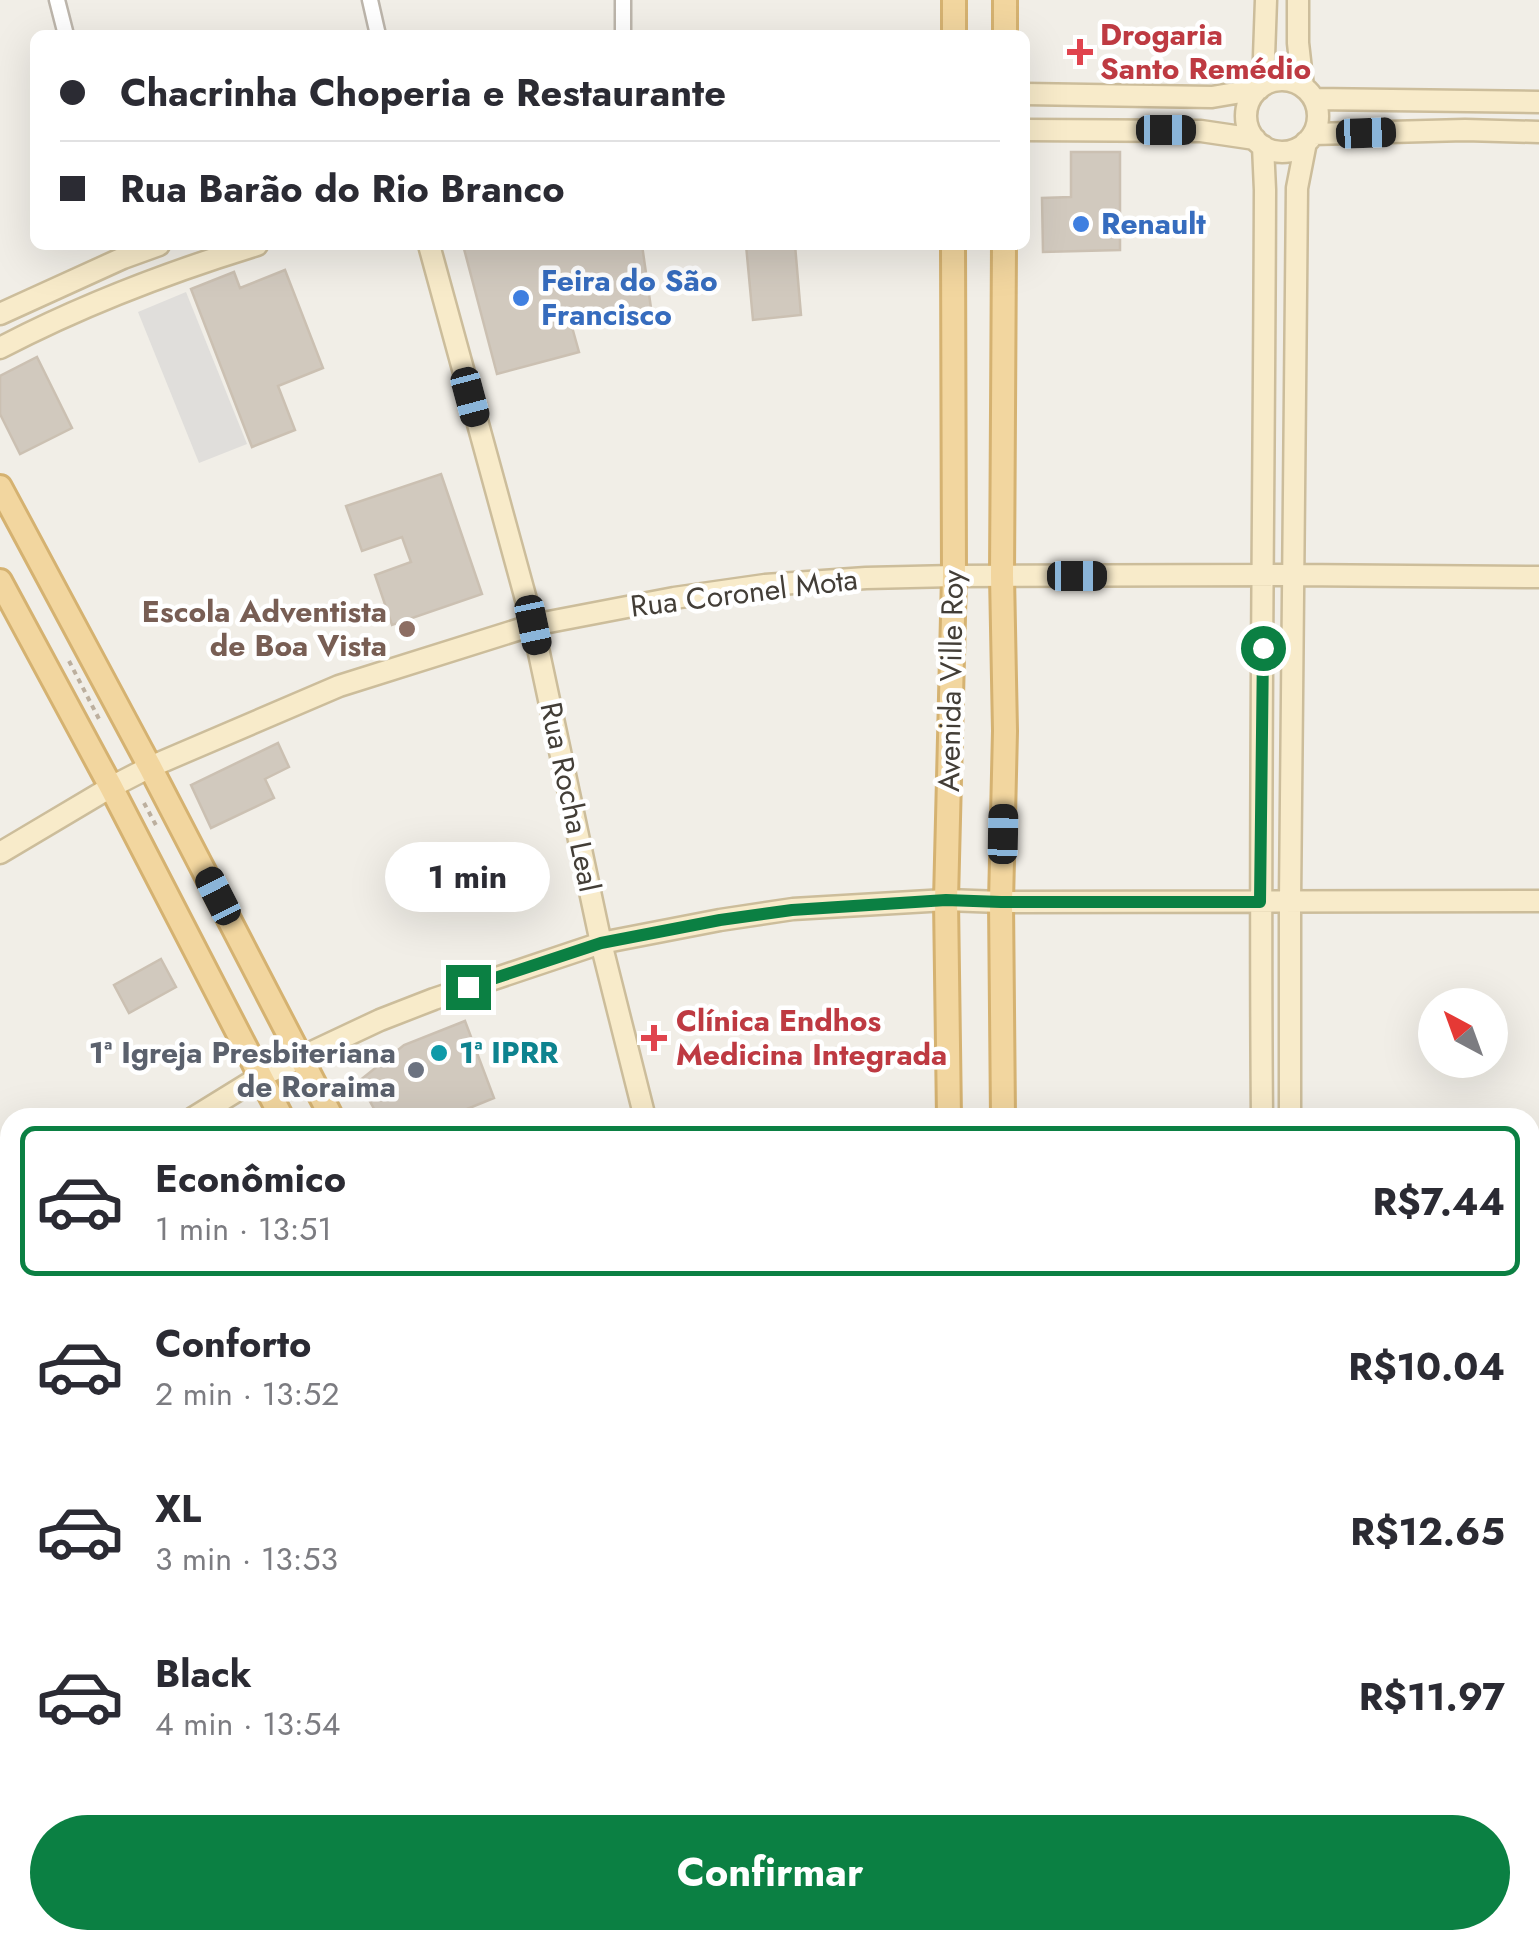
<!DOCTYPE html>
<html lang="pt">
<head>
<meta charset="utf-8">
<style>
	:root { --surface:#fff; --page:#f2f2f3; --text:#2b2b33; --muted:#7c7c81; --line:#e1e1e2; --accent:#0b8043 }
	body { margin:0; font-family:Jost,sans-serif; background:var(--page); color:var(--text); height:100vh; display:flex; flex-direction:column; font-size:38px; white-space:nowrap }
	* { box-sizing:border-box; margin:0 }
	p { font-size:32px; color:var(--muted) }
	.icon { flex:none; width:55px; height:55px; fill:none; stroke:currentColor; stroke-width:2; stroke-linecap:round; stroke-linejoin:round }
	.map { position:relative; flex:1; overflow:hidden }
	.panel { position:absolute; left:0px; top:1108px; width:1540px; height:842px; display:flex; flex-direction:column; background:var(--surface); border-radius:30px 30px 0 0; box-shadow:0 10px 40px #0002 }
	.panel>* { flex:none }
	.guide { position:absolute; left:30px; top:30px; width:1000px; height:220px; border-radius:15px; box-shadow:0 10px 40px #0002; display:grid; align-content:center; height:220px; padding:0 30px; background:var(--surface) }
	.needle { width:65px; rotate:319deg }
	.buttons { position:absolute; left:1418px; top:988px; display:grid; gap:20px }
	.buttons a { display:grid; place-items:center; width:90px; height:90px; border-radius:50%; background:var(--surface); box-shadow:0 10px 40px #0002; font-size:50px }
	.end { position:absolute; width:45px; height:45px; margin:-22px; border:12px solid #0b8043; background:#fff; box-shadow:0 0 0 5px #fff }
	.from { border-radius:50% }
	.bubble { position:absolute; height:70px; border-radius:35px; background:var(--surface); box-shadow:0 10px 40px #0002; font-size:32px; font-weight:700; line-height:70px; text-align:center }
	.car { position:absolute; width:30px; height:60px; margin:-30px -15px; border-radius:12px; box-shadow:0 0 8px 2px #0007; background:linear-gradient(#222 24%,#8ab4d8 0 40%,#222 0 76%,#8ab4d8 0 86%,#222 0) }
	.guide b { display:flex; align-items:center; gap:35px; height:95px; font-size:38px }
	.guide b+b { border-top:2px solid var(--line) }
	.guide i { width:25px; height:25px; background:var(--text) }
	ul { padding:18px 0 0; list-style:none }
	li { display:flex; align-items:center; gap:30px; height:150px; margin:0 20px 15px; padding:0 10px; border:5px solid transparent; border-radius:15px }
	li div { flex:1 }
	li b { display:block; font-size:38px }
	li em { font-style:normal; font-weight:700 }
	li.selected { border-color:var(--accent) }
	li>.icon { width:90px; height:90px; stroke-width:1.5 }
	.cta { display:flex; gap:20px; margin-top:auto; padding:20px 30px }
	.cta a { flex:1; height:115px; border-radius:60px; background:var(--accent); color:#fff; font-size:40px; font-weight:700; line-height:115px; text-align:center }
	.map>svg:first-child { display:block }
	.commercial { fill:#f1e3d4 }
	.parking { fill:#e0dedb }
	.building { fill:#d1c9be; stroke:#cbc0b2; stroke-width:2.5 }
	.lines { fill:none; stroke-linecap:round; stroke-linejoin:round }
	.street-casing { stroke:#bcb5ab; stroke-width:19 }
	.secondary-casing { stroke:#ccbd9b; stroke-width:25 }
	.primary-casing { stroke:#d5b271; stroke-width:28 }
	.path { stroke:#bcaf9e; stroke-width:4; stroke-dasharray:5 5; stroke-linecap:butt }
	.street { stroke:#fff; stroke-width:14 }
	.secondary { stroke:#f8ebca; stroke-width:20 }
	.primary { stroke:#f2d69f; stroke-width:22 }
	.route { stroke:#0b8043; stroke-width:12 }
	.health-dot { fill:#e0444e; stroke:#fff; stroke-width:4 }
	.shop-dot { fill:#3f7fe0; stroke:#fff; stroke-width:4 }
	.education-dot { fill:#8d6e63; stroke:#fff; stroke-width:4 }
	.culture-dot { fill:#0f9aa8; stroke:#fff; stroke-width:4 }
	.worship-dot { fill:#6b7280; stroke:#fff; stroke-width:4 }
	.labels { text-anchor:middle; stroke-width:9; stroke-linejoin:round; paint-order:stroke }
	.health-label { font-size:30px; font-weight:bold; fill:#be3a42; stroke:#fff; text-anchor:start }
	.shop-label { font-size:30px; font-weight:bold; fill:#366cbe; stroke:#fff; text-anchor:start }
	.street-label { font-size:30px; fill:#433e37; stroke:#fff }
	.education-label { font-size:30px; font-weight:bold; fill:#785e54; stroke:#fff; text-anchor:end }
	.worship-label { font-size:30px; font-weight:bold; fill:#5b616d; stroke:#fff; text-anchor:end }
	.culture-label { font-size:30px; font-weight:bold; fill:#0d838f; stroke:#fff; text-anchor:start }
</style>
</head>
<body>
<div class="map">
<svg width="1539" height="1949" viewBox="0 0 1539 1949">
	<rect width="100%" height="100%" fill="#f1eee7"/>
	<path class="commercial" d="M 1530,1693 L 1539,1693 L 1539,1949 L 1295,1949 L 1295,1940 L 1530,1940 Z
		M 434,1940 L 692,1940 L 697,1949 L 426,1949 Z
		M 783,1940 L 932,1940 L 932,1949 L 788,1949 Z
		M 1016,1940 L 1245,1940 L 1245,1949 L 1015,1949 Z"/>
	<path class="parking" d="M 186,292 L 247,444 L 199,463 L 138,312 Z"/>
	<path class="building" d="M 1071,152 L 1120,152 L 1120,250 L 1043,252 L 1042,198 L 1071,197 Z
		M 463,245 L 642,245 L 652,315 L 572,327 L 579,352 L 497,374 Z
		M 746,245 L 795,245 L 801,315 L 753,320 Z
		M 285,270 L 323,368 L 278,386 L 295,430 L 252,447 L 191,289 L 234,272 L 240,288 Z
		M 37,357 L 72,428 L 20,454 L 0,414 L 0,376 Z
		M 441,474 L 482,594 L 392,625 L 375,575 L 411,562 L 402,537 L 362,551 L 346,506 Z
		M 278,743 L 289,767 L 265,779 L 274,798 L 211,828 L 191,785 Z
		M 161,959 L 176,987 L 129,1013 L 114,985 Z
		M 465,1021 L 494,1098 L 445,1118 L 379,1118 L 359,1081 L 404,1045 Z"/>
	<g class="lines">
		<defs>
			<path id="street" d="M 57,0 L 66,35
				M 370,0 L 378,35
				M 623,35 L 623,0
				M 1530,1902 L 1539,1904"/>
			<path id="secondary" d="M 1298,0 L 1298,43 L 1303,87
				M1246 116a36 36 0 1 1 72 0a36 36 0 1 1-72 0Z
				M 1263,85 L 1266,0
				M 1025,94 L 1212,97 L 1259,89
				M 1314,99 L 1539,102
				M 1025,130 L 1201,131 L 1255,139
				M 1313,134 L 1465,130 L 1539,132
				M 429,245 L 533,625 L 601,943 L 645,1118
				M 0,314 L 123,258 L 159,245
				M 0,348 C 82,305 169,272 257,245
				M 0,853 L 111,787 L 150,767 L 339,686 L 533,625 L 674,598 L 765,585 L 866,578 L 954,576 L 1293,575 L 1539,577
				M 193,1118 L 261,1076 L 380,1020 L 434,999 L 601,943 L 720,920 L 793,909 L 946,900 L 1001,902 L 1539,901
				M 1262,1118 C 1259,808 1264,499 1265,190 L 1263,146
				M 1290,1118 L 1290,901 L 1297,188 L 1306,142
				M 0,1252 L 10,1244
				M 0,1264 L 10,1275
				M 1530,1282 L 1539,1282
				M 0,1666 L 10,1674
				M 1530,1682 L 1539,1683
				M 0,1845 L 10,1829
				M 367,1940 L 379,1949
				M 408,1949 L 416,1940
				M 1257,1949 L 1257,1940
				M 1289,1949 L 1289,1940"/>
			<path id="primary" d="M 954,35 L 954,0
				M 1005,35 L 1005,0
				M 0,487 L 150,767 L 332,1118
				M 0,581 L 111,787 L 282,1118
				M 949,1118 L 946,900 L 954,576 L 953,245
				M 1003,1118 L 1001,902 L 1005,731 L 1002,576 L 1004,245
				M 706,1940 L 711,1949
				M 758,1940 L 763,1949
				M 942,1949 L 942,1940
				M 998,1949 L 998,1940"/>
		</defs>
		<use href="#street" class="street-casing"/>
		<use href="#secondary" class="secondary-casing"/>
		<use href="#primary" class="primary-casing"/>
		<path class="path" d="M 69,661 L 99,719
			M 144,803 L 158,829
			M 0,1878 L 10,1860
			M 859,1940 L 861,1949"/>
		<use href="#street" class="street"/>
		<use href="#secondary" class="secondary"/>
		<use href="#primary" class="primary"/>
	</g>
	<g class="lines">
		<path class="route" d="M 468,987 L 601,943 L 720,920 L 792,910 L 946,900 L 1001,902 L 1260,902 L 1263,648"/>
	</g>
	<g class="health-dot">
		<path d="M1075 37h10v10h10v10h-10v10h-10v-10h-10v-10h10z"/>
		<path d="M649 1023h10v10h10v10h-10v10h-10v-10h-10v-10h10z"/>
	</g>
	<g class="shop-dot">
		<circle cx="1081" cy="224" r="10"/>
		<circle cx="521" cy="298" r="10"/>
	</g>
	<circle class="education-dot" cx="407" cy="629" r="10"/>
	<circle class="culture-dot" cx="439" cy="1053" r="10"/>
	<circle class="worship-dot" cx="416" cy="1070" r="10"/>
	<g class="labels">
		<g class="health-label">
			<text x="1100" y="45">Drogaria<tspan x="1100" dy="34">Santo Remédio</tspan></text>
			<text x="676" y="1031">Clínica Endhos<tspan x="676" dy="34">Medicina Integrada</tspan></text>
		</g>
		<g class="shop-label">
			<text x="1101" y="234">Renault</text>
			<text x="541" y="291">Feira do São<tspan x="541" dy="34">Francisco</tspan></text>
		</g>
		<g class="street-label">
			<text transform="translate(744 593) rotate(-7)" y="10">Rua Coronel Mota</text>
			<text transform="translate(951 681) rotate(-89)" y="10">Avenida Ville Roy</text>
			<text transform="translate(570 797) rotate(78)" y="10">Rua Rocha Leal</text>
		</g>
		<g class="education-label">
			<text x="387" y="622">Escola Adventista<tspan x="387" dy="34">de Boa Vista</tspan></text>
		</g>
		<g class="worship-label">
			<text x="396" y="1063">1ª Igreja Presbiteriana<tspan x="396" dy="34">de Roraima</tspan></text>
		</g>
		<g class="culture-label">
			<text x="459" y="1063">1ª IPRR</text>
		</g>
	</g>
</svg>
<div class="buttons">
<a><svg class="needle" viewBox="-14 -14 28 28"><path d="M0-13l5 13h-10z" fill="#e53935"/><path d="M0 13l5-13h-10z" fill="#7c7c81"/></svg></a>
</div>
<i class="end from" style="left:1263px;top:648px"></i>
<i class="end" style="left:468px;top:987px"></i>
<div class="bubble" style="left:385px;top:842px;width:165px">1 min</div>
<i class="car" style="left:1166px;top:130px;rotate:90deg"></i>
<i class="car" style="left:1366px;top:133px;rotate:88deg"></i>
<i class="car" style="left:470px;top:397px;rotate:165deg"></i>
<i class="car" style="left:1077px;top:576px;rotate:90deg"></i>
<i class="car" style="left:533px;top:625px;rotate:168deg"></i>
<i class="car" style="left:1003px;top:834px;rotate:1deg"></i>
<i class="car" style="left:218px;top:896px;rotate:333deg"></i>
<div class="guide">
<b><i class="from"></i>Chacrinha Choperia e Restaurante</b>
<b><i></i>Rua Barão do Rio Branco</b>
</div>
<section class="panel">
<ul>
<li class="selected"><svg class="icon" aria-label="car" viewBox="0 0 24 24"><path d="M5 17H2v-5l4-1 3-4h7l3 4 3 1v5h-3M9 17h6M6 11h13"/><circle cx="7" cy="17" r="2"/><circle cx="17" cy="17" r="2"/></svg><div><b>Econômico</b><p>1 min · 13:51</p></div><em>R$7.44</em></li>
<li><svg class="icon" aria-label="car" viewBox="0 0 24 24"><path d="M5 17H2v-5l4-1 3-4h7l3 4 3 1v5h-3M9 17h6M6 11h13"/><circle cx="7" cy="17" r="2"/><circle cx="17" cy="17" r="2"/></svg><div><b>Conforto</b><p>2 min · 13:52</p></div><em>R$10.04</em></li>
<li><svg class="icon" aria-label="car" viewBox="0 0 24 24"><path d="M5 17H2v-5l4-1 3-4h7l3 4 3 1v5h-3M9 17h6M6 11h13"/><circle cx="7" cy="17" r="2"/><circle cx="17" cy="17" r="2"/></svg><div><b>XL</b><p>3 min · 13:53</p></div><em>R$12.65</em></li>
<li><svg class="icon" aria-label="car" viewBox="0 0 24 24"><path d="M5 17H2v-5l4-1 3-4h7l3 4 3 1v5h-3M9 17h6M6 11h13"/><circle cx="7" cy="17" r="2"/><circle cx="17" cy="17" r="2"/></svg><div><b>Black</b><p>4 min · 13:54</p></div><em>R$11.97</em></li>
</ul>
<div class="cta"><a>Confirmar</a></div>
</section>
</div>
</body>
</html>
